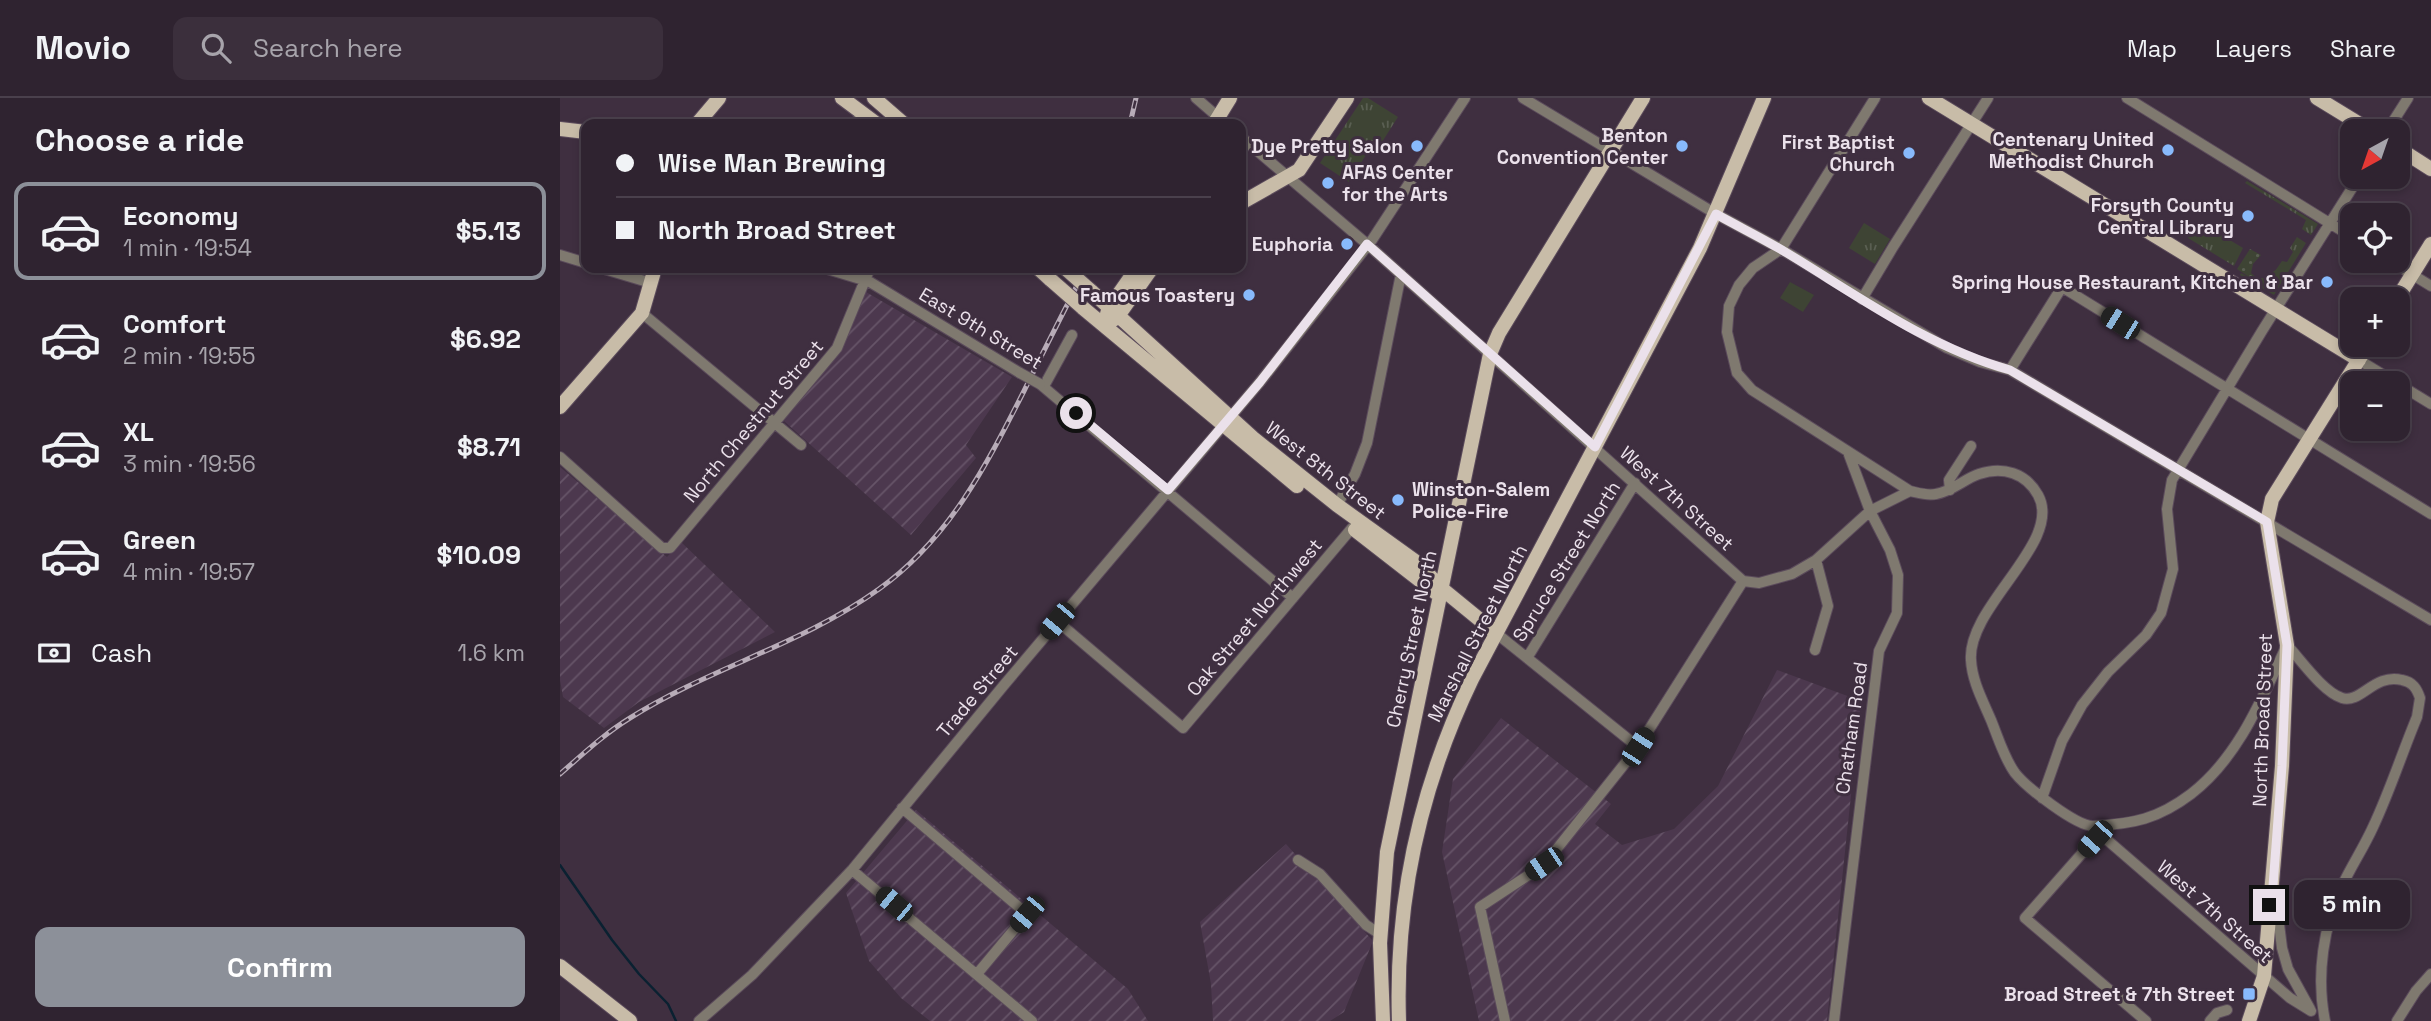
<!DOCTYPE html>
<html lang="en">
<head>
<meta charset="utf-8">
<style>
	:root { --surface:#2f2330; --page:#3b2f3c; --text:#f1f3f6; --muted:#a7a4ab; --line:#4a404c; --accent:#8c9099 }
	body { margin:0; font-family:"Space Grotesk",sans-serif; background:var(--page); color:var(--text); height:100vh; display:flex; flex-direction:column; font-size:26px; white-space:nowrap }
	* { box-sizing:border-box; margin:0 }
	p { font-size:23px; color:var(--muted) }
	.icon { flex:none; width:38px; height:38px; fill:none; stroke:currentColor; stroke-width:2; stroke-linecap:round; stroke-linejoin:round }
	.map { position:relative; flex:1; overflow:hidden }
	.details { display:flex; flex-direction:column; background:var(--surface); width:560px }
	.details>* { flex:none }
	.banner { position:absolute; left:21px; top:21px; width:665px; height:154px; border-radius:14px; box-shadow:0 4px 10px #0003,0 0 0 2px var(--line); display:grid; align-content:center; height:154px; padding:0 35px; background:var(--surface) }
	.needle { width:46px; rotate:220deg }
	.buttons { position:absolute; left:1780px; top:21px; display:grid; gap:14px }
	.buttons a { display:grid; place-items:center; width:70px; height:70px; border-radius:14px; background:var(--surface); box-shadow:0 4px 10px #0003,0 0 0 2px var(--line); font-size:35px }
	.end { position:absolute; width:32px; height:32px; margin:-16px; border:9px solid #ebe1eb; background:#111; box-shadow:0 0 0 4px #111 }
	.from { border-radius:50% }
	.bubble { position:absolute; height:49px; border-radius:14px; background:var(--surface); box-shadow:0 4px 10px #0003,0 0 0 2px var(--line); font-size:23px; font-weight:800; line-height:49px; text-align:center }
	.car { position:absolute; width:21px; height:42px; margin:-21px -10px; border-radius:9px; box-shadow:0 0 5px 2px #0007; background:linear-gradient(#222 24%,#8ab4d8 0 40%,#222 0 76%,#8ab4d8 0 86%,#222 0) }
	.banner b { display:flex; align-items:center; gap:24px; height:66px; font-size:26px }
	.banner b+b { border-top:2px solid var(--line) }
	.banner i { width:18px; height:18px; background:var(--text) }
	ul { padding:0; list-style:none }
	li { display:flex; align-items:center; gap:21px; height:98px; margin:0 14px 10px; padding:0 21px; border:4px solid transparent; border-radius:14px }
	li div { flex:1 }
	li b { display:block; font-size:26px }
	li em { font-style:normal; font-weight:800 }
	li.current { border-color:var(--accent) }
	li>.icon { width:63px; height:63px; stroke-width:1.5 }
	h2 { padding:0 35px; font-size:32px; line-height:84px }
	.pay { display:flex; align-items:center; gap:18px; height:77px; padding:0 35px; font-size:26px }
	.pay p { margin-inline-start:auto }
	.primary-button { display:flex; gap:14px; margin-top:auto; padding:14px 35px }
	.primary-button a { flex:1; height:80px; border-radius:14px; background:var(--accent); color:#fff; font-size:28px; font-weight:800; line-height:80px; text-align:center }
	header { display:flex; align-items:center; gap:42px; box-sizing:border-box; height:98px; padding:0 35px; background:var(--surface); border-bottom:2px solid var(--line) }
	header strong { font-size:33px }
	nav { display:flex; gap:38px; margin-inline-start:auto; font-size:24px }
	.search { width:490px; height:63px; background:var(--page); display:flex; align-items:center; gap:18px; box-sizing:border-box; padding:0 24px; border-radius:14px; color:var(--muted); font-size:26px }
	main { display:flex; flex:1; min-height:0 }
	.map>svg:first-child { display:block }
	.industrial { fill:url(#industrial-furrows) }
	.grass { fill:url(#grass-tufts) }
	.garden { fill:url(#garden-dots) }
	.pitch { fill:#3e4434 }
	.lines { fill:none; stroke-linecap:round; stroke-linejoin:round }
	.stream { stroke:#0a2131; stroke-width:2.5 }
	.minor-casing { stroke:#5b4b5b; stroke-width:12 }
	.major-casing { stroke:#5b4b5b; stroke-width:16 }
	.minor { stroke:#7f796f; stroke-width:10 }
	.major { stroke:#c8bca8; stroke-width:14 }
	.rail-casing { stroke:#b8acb8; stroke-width:5 }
	.rail { stroke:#3f2f40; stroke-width:2.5; stroke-dasharray:8; stroke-linecap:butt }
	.minor-bridge-casing { stroke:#5b4b5b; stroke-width:12; stroke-linecap:butt }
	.major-bridge-casing { stroke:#5b4b5b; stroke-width:16; stroke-linecap:butt }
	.minor-bridge { stroke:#7f796f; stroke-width:10 }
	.major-bridge { stroke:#c8bca8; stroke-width:14 }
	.route { stroke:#ebe1eb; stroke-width:9 }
	.poi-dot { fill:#88bafc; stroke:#3f2f40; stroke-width:2.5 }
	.labels { text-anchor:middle; stroke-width:6; stroke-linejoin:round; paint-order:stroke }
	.poi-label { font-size:19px; font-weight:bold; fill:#ebe1eb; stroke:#3f2f40; text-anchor:end }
	.street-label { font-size:19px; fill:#ebe1eb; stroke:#3f2f40 }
</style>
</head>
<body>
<header>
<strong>Movio</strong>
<div class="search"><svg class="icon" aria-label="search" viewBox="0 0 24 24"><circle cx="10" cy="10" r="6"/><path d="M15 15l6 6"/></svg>Search here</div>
<nav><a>Map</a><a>Layers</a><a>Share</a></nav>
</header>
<main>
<section class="details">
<h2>Choose a ride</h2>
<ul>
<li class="current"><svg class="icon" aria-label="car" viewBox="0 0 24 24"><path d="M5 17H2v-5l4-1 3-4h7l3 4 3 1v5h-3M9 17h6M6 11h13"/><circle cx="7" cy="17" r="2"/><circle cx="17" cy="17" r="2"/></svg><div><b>Economy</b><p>1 min · 19:54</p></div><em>$5.13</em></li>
<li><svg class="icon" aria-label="car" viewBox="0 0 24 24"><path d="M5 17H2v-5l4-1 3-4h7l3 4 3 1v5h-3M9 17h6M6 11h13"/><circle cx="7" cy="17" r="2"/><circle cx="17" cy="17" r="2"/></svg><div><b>Comfort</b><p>2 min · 19:55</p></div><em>$6.92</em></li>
<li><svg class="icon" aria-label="car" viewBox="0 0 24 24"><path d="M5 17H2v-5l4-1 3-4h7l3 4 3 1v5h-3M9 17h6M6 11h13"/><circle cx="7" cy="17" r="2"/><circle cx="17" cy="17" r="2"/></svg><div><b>XL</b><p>3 min · 19:56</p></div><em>$8.71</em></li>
<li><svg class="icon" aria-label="car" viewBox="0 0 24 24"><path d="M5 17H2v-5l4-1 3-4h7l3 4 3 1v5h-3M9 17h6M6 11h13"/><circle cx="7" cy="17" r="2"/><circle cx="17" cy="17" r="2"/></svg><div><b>Green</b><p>4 min · 19:57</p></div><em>$10.09</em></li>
</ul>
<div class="pay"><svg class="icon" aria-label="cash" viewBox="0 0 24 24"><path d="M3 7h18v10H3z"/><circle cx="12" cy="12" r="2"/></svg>Cash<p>1.6 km</p></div>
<div class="primary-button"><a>Confirm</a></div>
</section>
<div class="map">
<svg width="1871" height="923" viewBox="0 0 1871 923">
	<defs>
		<pattern id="industrial-furrows" width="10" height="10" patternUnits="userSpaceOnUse" patternTransform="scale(1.75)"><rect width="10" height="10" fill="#4c384e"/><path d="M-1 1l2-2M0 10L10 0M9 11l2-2" fill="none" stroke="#665468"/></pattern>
		<pattern id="grass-tufts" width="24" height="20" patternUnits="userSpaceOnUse" patternTransform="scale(1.75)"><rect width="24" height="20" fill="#3e4434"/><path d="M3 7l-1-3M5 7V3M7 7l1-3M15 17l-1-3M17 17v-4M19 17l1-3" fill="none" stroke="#5a5f52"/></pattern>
		<pattern id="garden-dots" width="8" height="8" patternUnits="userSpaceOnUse" patternTransform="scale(1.75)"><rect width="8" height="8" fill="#3e4434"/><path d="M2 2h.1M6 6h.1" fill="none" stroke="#5a5f52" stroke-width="1.8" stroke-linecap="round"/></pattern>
	</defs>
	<rect width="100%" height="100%" fill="#3f2f40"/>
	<path class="industrial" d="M 306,194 L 452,279 L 406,347 L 416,360 L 351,437 L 224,323 L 281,252 Z
		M 0,369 L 107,459 L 121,444 L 215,534 L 79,604 L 44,630 L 3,599 L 0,582 Z
		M 1217,572 L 1301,603 L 1267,923 L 919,923 L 882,754 L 893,681 L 941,620 L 1051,706 L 1035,726 L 1062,747 L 1114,731 L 1158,688 Z
		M 356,712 L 568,891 L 588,923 L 370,923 L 341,900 L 309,863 L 286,795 Z
		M 726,746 L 813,843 L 784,914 L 770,923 L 653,923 L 651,886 L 640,824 Z"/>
	<path class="grass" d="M 803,0 L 808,0 L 838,19 L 822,44 L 816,41 L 789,84 L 760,65 Z
		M 1687,83 L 1758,126 L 1751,137 L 1742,131 L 1746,122 L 1685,85 Z
		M 1638,123 L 1683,150 L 1674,168 L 1628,140 Z
		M 1304,125 L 1330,141 L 1315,166 L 1289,150 Z
		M 1737,139 L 1746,145 L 1714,197 L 1680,177 L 1681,175 L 1710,192 L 1715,173 L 1722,163 L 1727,164 L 1733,154 L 1730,150 Z"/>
	<path class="garden" d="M 1690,151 L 1701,157 L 1693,166 L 1691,175 L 1697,180 L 1704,180 L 1717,171 L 1710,193 L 1677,171 Z"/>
	<path class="pitch" d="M 1230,184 L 1254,197 L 1243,214 L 1220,200 Z"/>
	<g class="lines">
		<path class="stream" d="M 0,767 L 52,842 L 79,876 L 108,906 L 116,923"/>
		<defs>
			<path id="minor" d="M 636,0 L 666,26
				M 963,0 L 1156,116 L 1221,151 L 1387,250 L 1420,264 L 1450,272 L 1871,522
				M 1315,0 L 1221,151 L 1193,170 L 1179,187 L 1169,208 L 1167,234 L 1177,275 L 1192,292 L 1350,393 C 1359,395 1367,398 1376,396 C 1393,393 1404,381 1419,376 C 1443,368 1466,375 1478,397 C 1504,444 1407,508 1411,562 C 1412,583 1423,603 1431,622 C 1438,639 1444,660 1455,675 C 1466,689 1516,728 1533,728 C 1573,726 1598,721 1631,696 C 1679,659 1702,600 1727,547 C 1741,562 1763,594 1782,600 C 1801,606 1814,575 1842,582 C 1853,584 1857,591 1860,600 L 1857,619 C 1842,655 1830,693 1813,729 C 1804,749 1792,767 1783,786 C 1763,828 1756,878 1765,923
				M 1567,0 L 1792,139
				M 293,26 L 305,16
				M 1827,33 L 1848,0
				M 681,39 L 807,146 L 1183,483
				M 0,157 L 26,165
				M 1830,163 L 1871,188
				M 41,170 L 91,185
				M 264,170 L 310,184 L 460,275
				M 1302,201 L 1333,149 L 1428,0
				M 82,215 L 241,347
				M 1799,262 L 1871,306
				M 1450,272 L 1502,189 L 1871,416
				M 480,286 L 733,500
				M 484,288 L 512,237
				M 0,359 L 102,450 L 110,450 L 277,250 L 310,170
				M 1390,392 L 1389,382 L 1411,348
				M 777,407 L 795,376 L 807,345 L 841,176
				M 1183,483 L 1199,485 L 1232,476 L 1256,462 L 1310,413 L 1350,393
				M 497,523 L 623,630 L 792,430
				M 936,535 L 1078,649
				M 1255,552 L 1268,508 L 1256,462
				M 967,560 L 1075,385
				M 1482,700 L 1502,643 L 1522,607 L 1548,574 L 1586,537 L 1601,515 L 1613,471 L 1607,411 L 1612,382 L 1702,233 L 1799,79
				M 342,710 L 467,816 L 417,876
				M 1531,728 L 1730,900 L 1751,913
				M 1539,736 L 1465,820 L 1586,923
				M 738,762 L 760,776 L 806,827 L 820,836
				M 292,772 L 472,923
				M 1715,794 L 1722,850 L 1728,871 L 1750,911
				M 139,923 L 192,877 L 292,772 L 444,587 L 700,284 L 812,142 L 905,0
				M 945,923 L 920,809 L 984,767 L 1078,649 L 1183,483
				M 1274,923 L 1319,553 L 1337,515 L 1338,477 L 1330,452 L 1310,413 L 1288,354
				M 1650,923 L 1657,915 L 1667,912
				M 1837,923 L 1856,893 L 1871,876"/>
			<path id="major" d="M 282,0 L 317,26
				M 314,0 L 344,26
				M 1369,0 L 1799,262
				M 1757,0 L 1811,33
				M 137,26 L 159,0
				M 654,26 L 670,0
				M 0,31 L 26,34
				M 1838,50 L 1871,71
				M 681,105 L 739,72 L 787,0
				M 478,170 L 491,182
				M 531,193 L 693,340 L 777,407 L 859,466 L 881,490 L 936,535
				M 1837,201 L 1871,146
				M 523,210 L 737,388
				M 547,216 L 549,210 L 577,170
				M 553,222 L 558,218 L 592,170
				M 0,309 L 82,215 L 95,170
				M 795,432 L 876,495
				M 0,868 L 70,923
				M 823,923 L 820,845 L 827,754 L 930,256 L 939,235 L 1083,0
				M 839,923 C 835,803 860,689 912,581 L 1140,150 L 1204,0
				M 1689,923 L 1704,878 L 1722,668 L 1727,547 L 1707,424 L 1712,401 L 1808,247"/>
		</defs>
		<use href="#minor" class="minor-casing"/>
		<use href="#major" class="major-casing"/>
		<use href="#minor" class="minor"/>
		<use href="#major" class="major"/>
		<defs>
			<path id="rail" d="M 570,26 L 576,0
				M 0,676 C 23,656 44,636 70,620 C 149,570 243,546 319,491 C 389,441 426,368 464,293 C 484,252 505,211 526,170"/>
		</defs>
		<use href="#rail" class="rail-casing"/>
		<use href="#rail" class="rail"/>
		<defs>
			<path id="minor-bridge" d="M 460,275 L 480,286"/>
			<path id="major-bridge" d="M 505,170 L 531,193
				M 491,182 L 523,210"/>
		</defs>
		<use href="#minor-bridge" class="minor-bridge-casing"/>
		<use href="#major-bridge" class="major-bridge-casing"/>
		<use href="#minor-bridge" class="minor-bridge"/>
		<use href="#major-bridge" class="major-bridge"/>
	</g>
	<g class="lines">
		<path class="route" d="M 516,315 L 608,392 L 700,284 L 807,146 L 1035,349 L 1156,116 C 1179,129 1204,141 1227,155 C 1298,198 1368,249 1450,272 L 1707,424 L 1727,547 L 1722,668 L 1713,788 L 1709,807"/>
	</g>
	<g class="poi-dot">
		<circle cx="857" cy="48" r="7"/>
		<circle cx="1122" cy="48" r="7"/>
		<circle cx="1608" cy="52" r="7"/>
		<circle cx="1349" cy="55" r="7"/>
		<circle cx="768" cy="85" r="7"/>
		<circle cx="1688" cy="118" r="7"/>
		<circle cx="787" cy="146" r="7"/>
		<circle cx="1767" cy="184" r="7"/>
		<circle cx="689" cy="197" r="7"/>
		<circle cx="838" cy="402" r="7"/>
		<rect x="1682" y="889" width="14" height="14" rx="3.5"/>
	</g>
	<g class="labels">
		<g class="poi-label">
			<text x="1108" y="44">Benton<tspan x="1108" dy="22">Convention Center</tspan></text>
			<text x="1594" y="48">Centenary United<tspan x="1594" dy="22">Methodist Church</tspan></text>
			<text x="1335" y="51">First Baptist<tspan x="1335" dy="22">Church</tspan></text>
			<text x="843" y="55">Dye Pretty Salon</text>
			<text x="782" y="81" text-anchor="start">AFAS Center<tspan x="782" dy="22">for the Arts</tspan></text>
			<text x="1674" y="114">Forsyth County<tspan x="1674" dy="22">Central Library</tspan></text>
			<text x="773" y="153">Euphoria</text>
			<text x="1753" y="191">Spring House Restaurant, Kitchen &amp; Bar</text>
			<text x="675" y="204">Famous Toastery</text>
			<text x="852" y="398" text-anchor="start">Winston-Salem<tspan x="852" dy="22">Police-Fire</tspan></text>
			<text x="1675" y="903">Broad Street &amp; 7th Street</text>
		</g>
		<g class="street-label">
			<text transform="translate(421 230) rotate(31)" y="7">East 9th Street</text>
			<text transform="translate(193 323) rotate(-50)" y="7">North Chestnut Street</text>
			<text transform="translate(766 372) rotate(38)" y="7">West 8th Street</text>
			<text transform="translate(1117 400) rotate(42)" y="7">West 7th Street</text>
			<text transform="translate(1006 463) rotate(-58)" y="7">Spruce Street North</text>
			<text transform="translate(694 519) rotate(-50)" y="7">Oak Street Northwest</text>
			<text transform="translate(917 535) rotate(-63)" y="7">Marshall Street North</text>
			<text transform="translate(851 541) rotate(-78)" y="7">Cherry Street North</text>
			<text transform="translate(417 593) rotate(-50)" y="7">Trade Street</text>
			<text transform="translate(1702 622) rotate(-88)" y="7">North Broad Street</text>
			<text transform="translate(1291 630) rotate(-82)" y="7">Chatham Road</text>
			<text transform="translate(1655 813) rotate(41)" y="7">West 7th Street</text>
		</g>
	</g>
</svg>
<div class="buttons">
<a><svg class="needle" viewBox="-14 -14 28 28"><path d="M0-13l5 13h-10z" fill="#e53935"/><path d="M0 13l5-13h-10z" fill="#a7a4ab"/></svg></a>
<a><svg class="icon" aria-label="locate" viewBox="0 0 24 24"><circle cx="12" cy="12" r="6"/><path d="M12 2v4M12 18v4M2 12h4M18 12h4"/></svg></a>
<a>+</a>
<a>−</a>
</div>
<i class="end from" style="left:516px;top:315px"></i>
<i class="end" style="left:1709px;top:807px"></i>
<div class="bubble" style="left:1734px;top:782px;width:116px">5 min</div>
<i class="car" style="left:1560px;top:225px;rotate:302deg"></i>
<i class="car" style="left:497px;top:523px;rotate:220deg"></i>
<i class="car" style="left:1078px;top:649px;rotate:33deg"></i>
<i class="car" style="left:1535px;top:741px;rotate:222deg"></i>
<i class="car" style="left:984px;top:766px;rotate:236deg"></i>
<i class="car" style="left:334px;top:806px;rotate:310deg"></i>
<i class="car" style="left:467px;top:816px;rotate:220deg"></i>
<div class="banner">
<b><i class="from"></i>Wise Man Brewing</b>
<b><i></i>North Broad Street</b>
</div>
</div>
</main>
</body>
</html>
